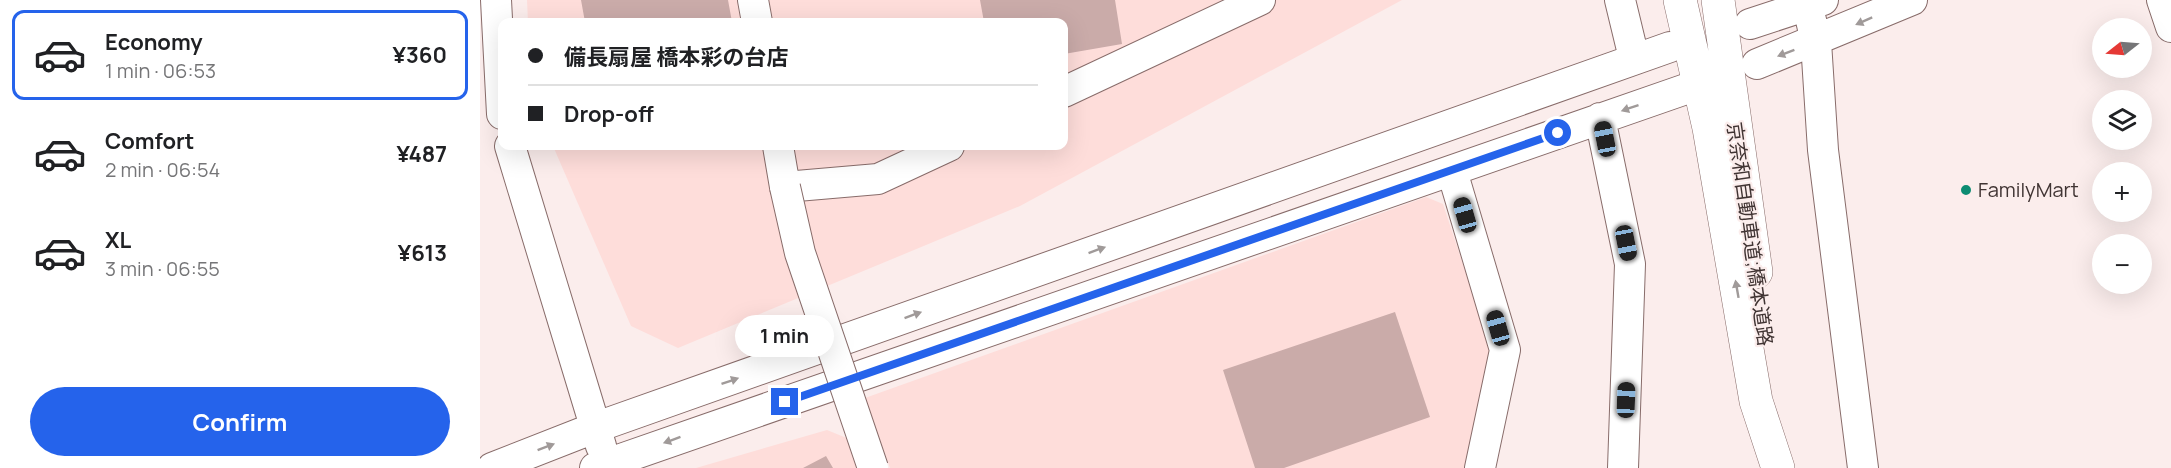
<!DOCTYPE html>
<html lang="en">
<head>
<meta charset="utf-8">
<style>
	:root { --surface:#fff; --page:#f6f6f6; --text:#202124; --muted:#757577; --line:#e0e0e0; --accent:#2563eb }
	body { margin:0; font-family:Manrope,"Noto Sans JP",sans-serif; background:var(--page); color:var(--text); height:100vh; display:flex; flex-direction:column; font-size:22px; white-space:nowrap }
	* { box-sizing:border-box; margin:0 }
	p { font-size:20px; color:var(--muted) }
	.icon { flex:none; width:33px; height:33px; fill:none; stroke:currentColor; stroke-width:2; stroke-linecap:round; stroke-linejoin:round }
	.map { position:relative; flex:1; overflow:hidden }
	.sheet { display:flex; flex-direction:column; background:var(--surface); width:480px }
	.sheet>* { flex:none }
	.guide { position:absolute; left:18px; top:18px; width:570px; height:132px; border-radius:12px; box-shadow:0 6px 24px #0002; display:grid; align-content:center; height:132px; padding:0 30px; background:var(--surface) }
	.needle { width:39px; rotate:253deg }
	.controls { position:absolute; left:1612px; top:18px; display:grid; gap:12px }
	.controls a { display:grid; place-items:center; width:60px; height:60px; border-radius:50%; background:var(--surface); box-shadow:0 6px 24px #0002; font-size:30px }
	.end { position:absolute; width:27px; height:27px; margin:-14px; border:8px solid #2563eb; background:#fff; box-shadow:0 0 0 3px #fff }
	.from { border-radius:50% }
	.bubble { position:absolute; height:42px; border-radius:21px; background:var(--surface); box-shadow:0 6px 24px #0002; font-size:20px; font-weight:700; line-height:42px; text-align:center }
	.car { position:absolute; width:18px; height:36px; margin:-18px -9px; border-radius:8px; box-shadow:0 0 4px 2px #0007; background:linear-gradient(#222 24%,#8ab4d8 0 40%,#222 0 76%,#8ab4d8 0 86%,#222 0) }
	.guide b { display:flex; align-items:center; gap:21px; height:57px; font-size:22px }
	.guide b+b { border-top:2px solid var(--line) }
	.guide i { width:15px; height:15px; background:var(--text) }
	ul { padding:10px 0 0; list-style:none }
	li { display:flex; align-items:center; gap:18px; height:90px; margin:0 12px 9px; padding:0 18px; border:3px solid transparent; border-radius:12px }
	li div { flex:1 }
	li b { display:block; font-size:22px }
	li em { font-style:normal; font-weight:700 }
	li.active { border-color:var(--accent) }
	li>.icon { width:54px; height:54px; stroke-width:1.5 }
	.primary-button { display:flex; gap:12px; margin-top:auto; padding:12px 30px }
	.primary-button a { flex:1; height:69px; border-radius:36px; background:var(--accent); color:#fff; font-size:24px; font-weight:700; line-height:69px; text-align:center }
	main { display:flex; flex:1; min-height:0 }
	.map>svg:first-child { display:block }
	.built { fill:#feddda }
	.building { fill:#caaba9 }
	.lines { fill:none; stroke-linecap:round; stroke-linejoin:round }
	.minor-casing { stroke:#886c6a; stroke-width:32 }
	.highway-casing { stroke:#886c6a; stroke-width:34 }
	.minor { stroke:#fff; stroke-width:30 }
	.highway { stroke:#fff; stroke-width:33 }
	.minor-bridge-casing { stroke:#886c6a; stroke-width:32; stroke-linecap:butt }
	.minor-bridge { stroke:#fff; stroke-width:30 }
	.oneway { fill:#a09a99 }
	.route { stroke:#2563eb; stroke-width:8 }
	.poi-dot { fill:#0d8c72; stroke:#fbedec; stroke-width:2 }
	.labels { text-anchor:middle; stroke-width:4.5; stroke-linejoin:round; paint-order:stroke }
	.poi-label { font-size:20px; fill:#403433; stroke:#fbedec; text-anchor:start }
	.street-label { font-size:20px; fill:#403433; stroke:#fbedec }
</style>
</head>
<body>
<main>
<section class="sheet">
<ul>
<li class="active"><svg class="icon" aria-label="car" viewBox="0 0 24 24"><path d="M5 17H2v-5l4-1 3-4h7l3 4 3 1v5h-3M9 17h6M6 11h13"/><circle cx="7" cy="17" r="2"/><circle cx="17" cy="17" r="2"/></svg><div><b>Economy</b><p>1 min · 06:53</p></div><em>¥360</em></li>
<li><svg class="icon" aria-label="car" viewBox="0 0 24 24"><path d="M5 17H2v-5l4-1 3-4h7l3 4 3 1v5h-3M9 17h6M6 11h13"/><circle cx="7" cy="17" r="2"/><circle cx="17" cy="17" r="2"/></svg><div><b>Comfort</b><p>2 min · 06:54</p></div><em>¥487</em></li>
<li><svg class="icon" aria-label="car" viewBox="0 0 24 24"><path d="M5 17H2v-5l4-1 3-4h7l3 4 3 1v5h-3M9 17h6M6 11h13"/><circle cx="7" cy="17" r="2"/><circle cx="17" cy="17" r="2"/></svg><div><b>XL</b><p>3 min · 06:55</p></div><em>¥613</em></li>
</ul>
<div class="primary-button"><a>Confirm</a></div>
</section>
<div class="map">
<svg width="1691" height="468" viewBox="0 0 1691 468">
	<rect width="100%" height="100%" fill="#fbedec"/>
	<path class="built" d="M 47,0 L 922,0 L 540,206 L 198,348 L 151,326 L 73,146 L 584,146 L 584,22 L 48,22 Z
		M 946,197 L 963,204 L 1013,355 L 989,468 L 410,468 L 385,398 Z
		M 347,430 L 369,439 L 378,468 L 216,468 Z"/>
	<path class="building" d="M 101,0 L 248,0 L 252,22 L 105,22 Z
		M 500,0 L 635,0 L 642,44 L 584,54 L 584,22 L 504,22 Z
		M 915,312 L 950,417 L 804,468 L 775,468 L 743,370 Z
		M 346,456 L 353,468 L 323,468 Z"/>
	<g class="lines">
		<defs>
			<path id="minor" d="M 16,0 L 22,114
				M 273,0 L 277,22
				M 1140,0 L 1154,58
				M 1682,0 L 1691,27
				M 1328,7 L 1336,42 L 1343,150 L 1383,468
				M 1270,24 L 1343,0
				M 1277,64 L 1432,0
				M 584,92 L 780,0
				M 1120,118 L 1150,264 L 1143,468
				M 30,146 L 121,446
				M 298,146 L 305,187 L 398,179 L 469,146
				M 972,171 L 1025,350 L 1000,468
				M 12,468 L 114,428 L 1190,47
				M 115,468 L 1206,89"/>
			<path id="highway" d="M 1200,0 L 1229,128 L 1276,401 L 1298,468
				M 1238,0 L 1276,272
				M 1326,0 L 1328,7"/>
		</defs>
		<use href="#minor" class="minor-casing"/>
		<use href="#highway" class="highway-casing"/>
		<use href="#minor" class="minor"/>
		<use href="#highway" class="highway"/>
		<defs>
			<path id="minor-bridge" d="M 305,187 L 320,253 L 393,468"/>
		</defs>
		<use href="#minor-bridge" class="minor-bridge-casing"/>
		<use href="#minor-bridge" class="minor-bridge"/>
	</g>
	<defs><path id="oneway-solid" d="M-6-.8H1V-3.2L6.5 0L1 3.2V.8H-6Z" transform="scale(1.5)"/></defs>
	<g class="oneway">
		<use href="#oneway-solid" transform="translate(1384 21) rotate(156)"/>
		<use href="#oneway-solid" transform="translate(1306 53) rotate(159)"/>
		<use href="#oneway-solid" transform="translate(1150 108) rotate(161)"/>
		<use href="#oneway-solid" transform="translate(617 250) rotate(-20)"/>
		<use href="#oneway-solid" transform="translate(1257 289) rotate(-100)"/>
		<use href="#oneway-solid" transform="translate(433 315) rotate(-20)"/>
		<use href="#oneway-solid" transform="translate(250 381) rotate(-19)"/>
		<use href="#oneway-solid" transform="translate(192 440) rotate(160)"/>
		<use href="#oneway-solid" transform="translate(66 447) rotate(-21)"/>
	</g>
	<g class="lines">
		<path class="route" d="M 305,402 L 1078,133"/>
	</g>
	<circle class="poi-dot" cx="1486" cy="190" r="6"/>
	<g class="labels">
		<g class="poi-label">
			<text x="1498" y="197">FamilyMart</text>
		</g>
		<g class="street-label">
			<text transform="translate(1270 234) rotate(82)" y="7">京奈和自動車道;橋本道路</text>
		</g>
	</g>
</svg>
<div class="controls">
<a><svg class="needle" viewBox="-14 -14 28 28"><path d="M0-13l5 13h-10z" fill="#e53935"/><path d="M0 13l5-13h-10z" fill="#757577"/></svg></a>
<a><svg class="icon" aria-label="layers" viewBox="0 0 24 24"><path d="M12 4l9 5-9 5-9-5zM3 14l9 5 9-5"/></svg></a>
<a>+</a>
<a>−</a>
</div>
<i class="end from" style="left:1078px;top:133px"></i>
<i class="end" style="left:305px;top:402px"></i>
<div class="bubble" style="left:255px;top:315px;width:99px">1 min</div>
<i class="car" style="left:1125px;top:139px;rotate:349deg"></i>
<i class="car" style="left:985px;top:215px;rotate:344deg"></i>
<i class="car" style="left:1146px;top:243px;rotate:169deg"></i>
<i class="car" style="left:1018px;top:328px;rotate:344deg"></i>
<i class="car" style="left:1146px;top:400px;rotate:2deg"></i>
<div class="guide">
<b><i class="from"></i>備長扇屋 橋本彩の台店</b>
<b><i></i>Drop-off</b>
</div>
</div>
</main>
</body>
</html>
